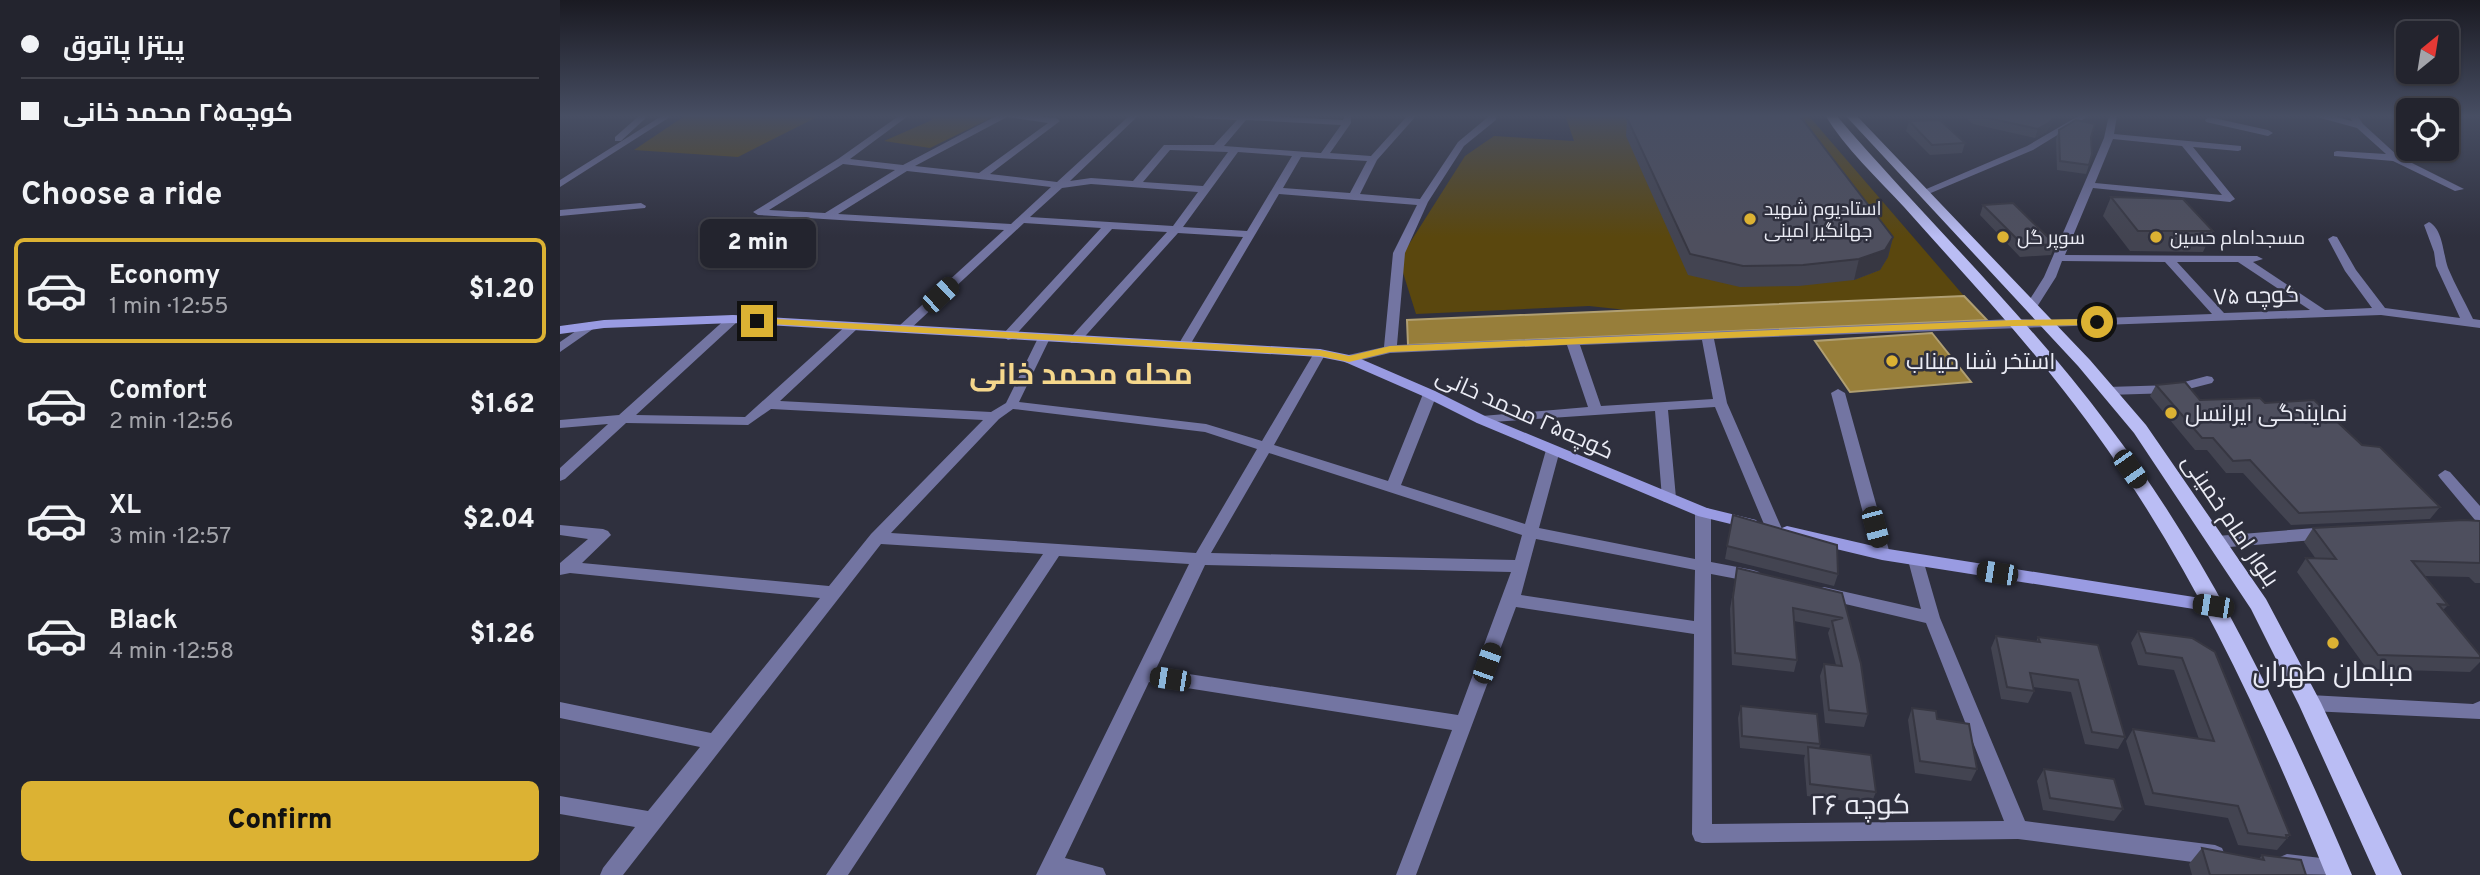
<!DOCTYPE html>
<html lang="en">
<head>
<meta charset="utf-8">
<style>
	:root { --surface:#23242e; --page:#2b2c36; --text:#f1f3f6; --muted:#a3a4aa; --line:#40414a; --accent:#dcb233 }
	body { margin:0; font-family:Overpass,Cairo,sans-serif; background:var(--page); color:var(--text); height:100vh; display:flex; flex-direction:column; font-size:26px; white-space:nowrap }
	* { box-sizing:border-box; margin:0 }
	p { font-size:23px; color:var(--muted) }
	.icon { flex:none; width:38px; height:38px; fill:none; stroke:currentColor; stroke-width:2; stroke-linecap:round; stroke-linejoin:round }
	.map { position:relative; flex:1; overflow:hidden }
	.details { display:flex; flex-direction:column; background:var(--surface); width:560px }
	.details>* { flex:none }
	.guide { display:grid; align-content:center; height:154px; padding:0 21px; background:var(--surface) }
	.needle { width:46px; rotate:30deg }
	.buttons { position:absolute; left:1836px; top:21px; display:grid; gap:14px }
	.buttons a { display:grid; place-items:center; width:63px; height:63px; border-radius:10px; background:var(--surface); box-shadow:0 2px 5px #0004,0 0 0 2px var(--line); font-size:35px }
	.end { position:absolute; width:32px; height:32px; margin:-16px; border:9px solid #dcb233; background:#111; box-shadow:0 0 0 4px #111 }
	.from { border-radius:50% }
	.bubble { position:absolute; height:49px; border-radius:10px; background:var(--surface); box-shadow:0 2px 5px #0004,0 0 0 2px var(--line); font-size:23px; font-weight:800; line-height:49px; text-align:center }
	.car { position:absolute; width:21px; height:42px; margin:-21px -10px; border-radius:9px; box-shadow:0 0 5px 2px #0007; background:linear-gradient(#222 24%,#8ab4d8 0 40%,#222 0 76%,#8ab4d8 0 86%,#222 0) }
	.guide b { display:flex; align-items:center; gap:24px; height:66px; font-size:26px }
	.guide b+b { border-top:2px solid var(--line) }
	.guide i { width:18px; height:18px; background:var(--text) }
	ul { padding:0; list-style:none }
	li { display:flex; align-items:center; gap:21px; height:105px; margin:0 14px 10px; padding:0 7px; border:4px solid transparent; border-radius:10px }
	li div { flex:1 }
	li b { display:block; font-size:26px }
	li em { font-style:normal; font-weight:800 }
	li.active { border-color:var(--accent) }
	li>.icon { width:63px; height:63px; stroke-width:1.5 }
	h2 { padding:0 21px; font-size:32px; line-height:84px }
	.action { display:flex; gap:14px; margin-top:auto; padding:14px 21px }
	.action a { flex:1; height:80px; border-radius:10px; background:var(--accent); color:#111; font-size:28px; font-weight:800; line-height:80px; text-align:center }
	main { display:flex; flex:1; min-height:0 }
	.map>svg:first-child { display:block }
	.green { fill:#5a470e }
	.water { fill:#977e3a; stroke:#b09f72; stroke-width:2 }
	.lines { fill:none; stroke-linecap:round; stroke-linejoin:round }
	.street { fill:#7375a2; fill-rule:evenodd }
	.secondary { fill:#999be2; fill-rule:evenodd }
	.primary { fill:#babdf4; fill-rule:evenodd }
	.wall { fill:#434451 }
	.shaded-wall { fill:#373742 }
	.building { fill:#4e4f5e; stroke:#373742; stroke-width:2 }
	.route { fill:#dcb233 }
	.poi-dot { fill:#dcb233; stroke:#2f303e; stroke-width:2.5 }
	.labels { text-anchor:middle; stroke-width:5; stroke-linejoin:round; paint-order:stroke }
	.far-poi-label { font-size:19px; fill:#ebecf5; stroke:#2f303e; text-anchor:start }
	.street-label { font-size:23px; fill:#ebecf5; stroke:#2f303e }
	.poi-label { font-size:23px; fill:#ebecf5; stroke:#2f303e; text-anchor:start }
	.near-poi-label { font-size:28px; fill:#ebecf5; stroke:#2f303e }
	.near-street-label { font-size:28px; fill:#ebecf5; stroke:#2f303e }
	.district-label { font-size:30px; font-weight:bold; fill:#f5d78c; stroke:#2f303e }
</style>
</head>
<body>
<main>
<section class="details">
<div class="guide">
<b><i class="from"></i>پیتزا پاتوق</b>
<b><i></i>کوچه۲۵ محمد خانی</b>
</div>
<h2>Choose a ride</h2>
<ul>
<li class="active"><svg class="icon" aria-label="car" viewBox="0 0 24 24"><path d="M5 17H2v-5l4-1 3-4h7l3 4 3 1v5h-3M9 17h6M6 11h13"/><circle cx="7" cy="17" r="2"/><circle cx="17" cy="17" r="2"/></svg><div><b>Economy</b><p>1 min · 12:55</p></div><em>$1.20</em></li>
<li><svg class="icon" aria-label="car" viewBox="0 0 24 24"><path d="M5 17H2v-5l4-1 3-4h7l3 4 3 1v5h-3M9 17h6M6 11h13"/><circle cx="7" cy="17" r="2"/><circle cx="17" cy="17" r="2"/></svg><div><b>Comfort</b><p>2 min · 12:56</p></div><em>$1.62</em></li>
<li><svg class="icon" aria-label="car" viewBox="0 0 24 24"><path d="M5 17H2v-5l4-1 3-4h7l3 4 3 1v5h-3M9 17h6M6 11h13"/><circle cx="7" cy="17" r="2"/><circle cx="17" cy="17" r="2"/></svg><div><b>XL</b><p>3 min · 12:57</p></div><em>$2.04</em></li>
<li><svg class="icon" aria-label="car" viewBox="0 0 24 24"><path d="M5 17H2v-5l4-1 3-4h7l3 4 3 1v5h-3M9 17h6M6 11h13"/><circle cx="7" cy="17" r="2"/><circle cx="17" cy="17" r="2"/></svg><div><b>Black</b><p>4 min · 12:58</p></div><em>$1.26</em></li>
</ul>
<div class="action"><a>Confirm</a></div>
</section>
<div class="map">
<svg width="1920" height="875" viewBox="0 0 1920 875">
	<rect width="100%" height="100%" fill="#2f303e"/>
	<path class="green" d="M 126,115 L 261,115 L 178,157 L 74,150 Z
		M 368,115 L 437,115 L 370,148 L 324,141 L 372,120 Z
		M 1005,115 L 1248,115 L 1404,296 L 1076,311 L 1029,306 L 856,314 L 839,260 L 905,156 L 934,136 L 1014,141 Z"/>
	<path class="water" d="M 1404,296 L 1427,320 L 848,345 L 847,320 Z
		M 1372,333 L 1411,382 L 1290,392 L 1255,341 Z"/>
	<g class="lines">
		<path class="street" d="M 80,115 L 89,115 L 61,141 L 55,141 L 55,137 Z
			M 103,115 L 113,115 L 0,187 L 0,180 Z
			M 340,115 L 348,116 L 290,159 L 343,165 L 438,115 L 468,115 L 496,118 L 500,121 L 430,174 L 497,182 L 570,115 L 579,115 L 510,181 L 531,178 L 573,181 L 604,145 L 654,145 L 677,120 L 636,118 L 632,115 L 690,115 L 783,120 L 785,115 L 791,115 L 791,123 L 770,153 L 811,156 L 848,115 L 857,115 L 817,160 L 800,194 L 860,199 L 898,142 L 928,117 L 928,115 L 936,115 L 936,120 L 904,146 L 868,202 L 845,253 L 837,345 L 1454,319 L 1487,320 L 1652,314 L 1605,262 L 1502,261 L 1496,277 L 1475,310 L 1471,311 L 1465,307 L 1484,277 L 1544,138 L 1549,115 L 1557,115 L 1554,134 L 1681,146 L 1681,150 L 1678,151 L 1633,147 L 1675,199 L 1670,202 L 1533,188 L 1505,255 L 1697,256 L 1703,259 L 1693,262 L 1765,310 L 1812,308 L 1785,271 L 1768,239 L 1773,236 L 1777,237 L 1796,270 L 1825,308 L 1900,318 L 1876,266 L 1874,252 L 1864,225 L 1869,222 C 1883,229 1883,254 1888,268 C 1895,285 1905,302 1913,319 L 1920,320 L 1920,328 L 1821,315 L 1154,339 L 1167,403 L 1222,529 L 1219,533 L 1209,533 L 1206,529 L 1155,407 L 1108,410 L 1116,498 L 1114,502 L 1104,502 L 1102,498 L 1095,411 L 917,423 L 915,420 L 922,416 L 1028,407 L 1007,345 L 830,353 L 789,363 L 784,362 L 783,359 L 784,356 L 824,347 L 833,253 L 857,205 L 719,194 L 630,345 L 624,349 L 618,345 L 683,237 L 618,233 L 519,343 L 511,343 L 509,340 L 511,337 L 607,232 L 552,229 L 452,339 L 448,340 L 442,336 L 444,333 L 541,228 L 464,223 L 347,332 L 339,332 L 337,329 L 339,326 L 444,230 L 198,215 L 193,212 L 278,159 ZM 447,117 L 488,123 L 419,173 L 355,166 ZM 686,120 L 781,125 L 761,153 L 664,146 ZM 1553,139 L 1622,146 L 1662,195 L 1535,183 ZM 610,150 L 668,152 L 643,186 L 583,182 ZM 678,152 L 732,156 L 687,231 L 623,227 ZM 741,157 L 807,161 L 790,193 L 723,188 ZM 283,164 L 335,170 L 265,213 L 209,210 ZM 347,171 L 491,187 L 451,224 L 278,214 ZM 531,184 L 638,192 L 613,226 L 470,217 L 502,188 ZM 1617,262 L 1678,262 L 1750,310 L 1664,313 ZM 1142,340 L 1153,399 L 1041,406 L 1020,345 Z
			M 1520,115 L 1530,115 L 1473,150 L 1366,195 L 1357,193 L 1467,146 Z
			M 1756,115 L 1769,115 L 1792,121 L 1789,115 L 1797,115 L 1803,124 L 1838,156 L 1904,189 L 1895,191 L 1833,161 L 1774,156 L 1774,152 L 1777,151 L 1826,154 L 1797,128 L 1757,117 Z
			M 1649,117 L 1708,130 L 1713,133 L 1708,136 L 1646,122 L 1645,120 Z
			M 81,203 L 86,206 L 85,208 L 0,216 L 0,210 Z
			M 173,315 L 177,316 L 179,319 L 177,322 L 76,415 L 185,417 L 289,323 L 297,323 L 299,326 L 297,329 L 220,401 L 431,412 L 446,403 L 478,338 L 484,334 L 490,338 L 459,402 L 646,424 L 702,441 L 754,353 L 760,349 L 766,353 L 714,445 L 828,481 L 863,394 L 870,390 L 877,394 L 841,485 L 965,524 L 986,450 L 993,445 L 1000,450 L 979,528 L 1135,559 L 1135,512 L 1138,508 L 1148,508 L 1151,512 L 1151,562 L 1193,570 L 1199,572 L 1201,576 L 1199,580 L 1193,582 L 1151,574 L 1152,824 L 1444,821 L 1366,623 L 1264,599 L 1258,597 L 1256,593 L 1258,589 L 1264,587 L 1361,609 L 1348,560 L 1350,556 L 1362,556 L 1380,618 L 1465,821 L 1655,845 L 1662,848 L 1665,855 L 1662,862 L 1655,865 L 1458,839 L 1142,843 L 1135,841 L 1132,834 L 1134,634 L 956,607 L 856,875 L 836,875 L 892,730 L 589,682 L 505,858 L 543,868 L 546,875 L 476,875 L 629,564 L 499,556 L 288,875 L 266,875 L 483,554 L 321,544 L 63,875 L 40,875 L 43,868 L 75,827 L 0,814 L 0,796 L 88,811 L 140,747 L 0,718 L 0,702 L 151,733 L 260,598 L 10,573 L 0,575 L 0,563 L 28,539 L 0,535 L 0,525 L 43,529 L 48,531 L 51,535 L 22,563 L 269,586 L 311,534 L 423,420 L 211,409 L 188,425 L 66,423 L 5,479 L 0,481 L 0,468 L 48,424 L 0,428 L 0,420 L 59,415 L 169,316 ZM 453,409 L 645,432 L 697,449 L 636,553 L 331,533 L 439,419 ZM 709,453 L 962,535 L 955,560 L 651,553 ZM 976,539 L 1135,570 L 1134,621 L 961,595 ZM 645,565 L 951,572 L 898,715 L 596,669 Z
			M 29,322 L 33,323 L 35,326 L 33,329 L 0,352 L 0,342 Z
			M 1647,376 L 1652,377 L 1654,380 L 1652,383 L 1613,393 L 1547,395 L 1540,391 L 1547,387 L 1613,385 Z
			M 1278,389 L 1285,393 L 1330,554 L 1328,558 L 1316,558 L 1314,554 L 1271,393 Z
			M 1885,470 L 1890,472 L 1920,506 L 1920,521 L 1915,520 L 1880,478 L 1878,475 Z
			M 1767,527 L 1772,529 L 1775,533 L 1772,537 L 1767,539 L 1657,548 L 1651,546 L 1649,542 L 1651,538 L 1657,536 Z
			M 1750,695 L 1913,704 L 1920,701 L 1920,719 L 1750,711 L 1744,708 L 1741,703 L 1744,698 Z
			M 1727,854 L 1778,860 L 1785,863 L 1788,870 L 1786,875 L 1727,874 L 1720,871 L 1717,864 L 1720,857 Z"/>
		<path class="secondary" d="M 173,315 L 760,349 L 794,356 L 875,391 L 927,417 L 1147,508 L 1196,520 L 1199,524 L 1196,528 L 1191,529 L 1138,516 L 917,423 L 865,397 L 785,362 L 760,357 L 173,323 L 44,328 L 0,334 L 0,326 L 44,320 Z
			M 1227,526 L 1322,548 L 1653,600 L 1659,601 L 1661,606 L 1659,611 L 1653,612 L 1322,560 L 1222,536 L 1219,532 L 1222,528 Z"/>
		<path class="primary" d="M 1265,115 L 1276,115 C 1365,219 1466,315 1548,425 C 1652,562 1725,717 1792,875 L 1766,875 C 1697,704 1619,537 1504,391 C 1454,327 1398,268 1344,207 C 1317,178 1285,148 1265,115 Z
			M 1285,115 L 1296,115 L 1530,360 L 1586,425 L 1706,599 L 1761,703 L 1842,875 L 1816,875 L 1739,705 L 1691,609 L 1574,433 L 1518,366 Z"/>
	</g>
	<path class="wall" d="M 1402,115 L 1497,115 L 1486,132 L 1475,138 L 1413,124 Z
		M 1067,118 L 1333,237 L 1328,257 L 1320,270 L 1294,280 L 1239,286 L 1180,287 L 1128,275 L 1066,136 Z
		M 1349,121 L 1405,143 L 1402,153 L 1370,155 L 1346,131 Z
		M 1499,130 L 1531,137 L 1529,165 L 1526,174 L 1497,170 L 1496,139 Z
		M 1551,197 L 1653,231 L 1643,252 L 1570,251 L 1543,216 Z
		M 1423,205 L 1495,244 L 1491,255 L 1460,257 L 1420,215 Z
		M 1596,385 L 1640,400 L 1705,403 L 1802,445 L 1880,507 L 1870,519 L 1731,525 L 1683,473 L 1666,473 L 1647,450 L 1635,450 L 1590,396 Z
		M 1173,515 L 1278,574 L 1274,586 L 1165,559 Z
		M 1920,521 L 1920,583 L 1915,583 L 1909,577 L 1864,576 L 1888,605 L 1883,610 L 1920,655 L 1920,662 L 1910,672 L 1807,669 L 1737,572 L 1746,558 L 1756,559 L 1744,542 L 1753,528 Z
		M 1177,568 L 1282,593 L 1308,714 L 1304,727 L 1265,723 L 1260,676 L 1264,664 L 1276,665 L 1268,633 L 1270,628 L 1234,621 L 1237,660 L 1234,672 L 1172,665 L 1170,609 Z
		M 1578,631 L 1632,638 L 1730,835 L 1717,850 L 1678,845 L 1668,818 L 1585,805 L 1566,741 L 1573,729 L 1639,739 L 1614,670 L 1578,665 L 1571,643 Z
		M 1436,636 L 1476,642 L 1478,637 L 1538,645 L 1565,737 L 1558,749 L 1525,744 L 1511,692 L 1473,687 L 1474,691 L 1468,703 L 1441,699 L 1431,648 Z
		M 1181,706 L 1260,744 L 1259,749 L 1316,792 L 1311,804 L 1247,796 L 1244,759 L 1245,755 L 1180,748 L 1178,718 Z
		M 1352,708 L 1417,769 L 1411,781 L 1355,773 L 1348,720 Z
		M 1484,769 L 1563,809 L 1554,821 L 1483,810 L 1477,781 Z
		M 1642,848 L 1699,859 L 1702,855 L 1746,875 L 1632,875 L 1629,864 Z"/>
	<path class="shaded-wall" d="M 1495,115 L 1497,115 L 1486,132 L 1475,138 L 1478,129 Z
		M 1333,237 L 1328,257 L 1320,270 L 1294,280 L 1299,259 Z"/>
	<path class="building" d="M 1072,115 L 1239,115 L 1333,237 L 1325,250 L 1299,259 L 1243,265 L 1183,266 L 1130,254 L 1067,118 Z
		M 1414,115 L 1495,115 L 1489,123 L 1478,129 Z
		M 1380,120 L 1405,143 L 1372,145 L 1349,121 Z
		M 1516,120 L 1535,124 L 1531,137 L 1532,154 L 1529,165 L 1500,161 L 1499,130 Z
		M 1551,197 L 1623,199 L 1653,231 L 1578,231 Z
		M 1453,203 L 1495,244 L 1464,246 L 1423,205 Z
		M 1625,382 L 1640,400 L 1700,398 L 1705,403 L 1754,400 L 1802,445 L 1820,447 L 1880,507 L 1739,513 L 1690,460 L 1673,461 L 1653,438 L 1642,438 L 1596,385 Z
		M 1173,515 L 1277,545 L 1278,574 L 1167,546 Z
		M 1904,520 L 1920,521 L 1920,563 L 1852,561 L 1888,605 L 1878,604 L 1920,655 L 1920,658 L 1818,655 L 1746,558 L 1776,559 L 1753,528 Z
		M 1177,568 L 1282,593 L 1301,664 L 1308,714 L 1269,710 L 1264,664 L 1282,666 L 1272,621 L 1283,618 L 1233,608 L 1237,660 L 1175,653 L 1173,597 Z
		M 1578,631 L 1632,638 L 1655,652 L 1730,835 L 1726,835 L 1727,838 L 1688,833 L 1678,806 L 1593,793 L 1573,729 L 1654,741 L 1622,658 L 1586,653 Z
		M 1436,636 L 1480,642 L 1478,637 L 1538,645 L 1565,737 L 1532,732 L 1518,680 L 1470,673 L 1474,691 L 1447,687 Z
		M 1181,706 L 1257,714 L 1260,744 L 1182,736 Z
		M 1352,708 L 1376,711 L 1377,719 L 1409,724 L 1417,769 L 1360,761 Z
		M 1248,747 L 1311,755 L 1316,792 L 1250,784 Z
		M 1484,769 L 1554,779 L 1563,809 L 1490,798 Z
		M 1642,848 L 1704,860 L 1702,855 L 1741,860 L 1746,875 L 1650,875 Z"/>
	<linearGradient id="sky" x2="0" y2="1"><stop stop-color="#1a1a22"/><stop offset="0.49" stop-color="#474e63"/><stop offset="1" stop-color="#474e63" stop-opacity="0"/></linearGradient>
	<rect width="1920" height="237" fill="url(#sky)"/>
	<path class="route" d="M 197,318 L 760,350 L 789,356 L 830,346 L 1454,320 L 1537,319 L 1542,322 L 1537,325 L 1454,326 L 830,352 L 789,362 L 760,356 L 193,323 L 192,321 Z"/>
	<g class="poi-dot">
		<circle cx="1190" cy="219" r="7"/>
		<circle cx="1443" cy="237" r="7"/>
		<circle cx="1596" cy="237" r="7"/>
		<circle cx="1332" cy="361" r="7"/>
		<circle cx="1611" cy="413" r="7"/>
		<circle cx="1773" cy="643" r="7"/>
	</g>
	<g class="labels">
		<g class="far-poi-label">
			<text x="1204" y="215">استادیوم شهید<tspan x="1204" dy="22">جهانگیر امینی</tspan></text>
			<text x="1457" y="244">سوپر گل</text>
			<text x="1610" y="244">مسجدامام حسین</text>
		</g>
		<g class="street-label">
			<text transform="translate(1696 295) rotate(-2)" y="8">کوچه ۷۵</text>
			<text transform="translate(965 413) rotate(24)" y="8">کوچه۲۵ محمد خانی</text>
			<text transform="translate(1671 520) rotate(56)" y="8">بلوار امام خمینی</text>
		</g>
		<g class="poi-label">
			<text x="1346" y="369">استخر شنا میناب</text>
			<text x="1625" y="421">نمایندگی ایرانسل</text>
		</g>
		<g class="near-poi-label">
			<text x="1773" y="681">مبلمان طهران</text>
		</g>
		<g class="near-street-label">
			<text transform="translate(1300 804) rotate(-1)" y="10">کوچه ۲۶</text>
		</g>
		<g class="district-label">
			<text x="521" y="384">محله محمد خانی</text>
		</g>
	</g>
</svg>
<div class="buttons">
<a><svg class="needle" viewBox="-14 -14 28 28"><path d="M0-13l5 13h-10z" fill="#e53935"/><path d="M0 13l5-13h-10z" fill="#a3a4aa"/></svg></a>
<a><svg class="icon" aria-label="locate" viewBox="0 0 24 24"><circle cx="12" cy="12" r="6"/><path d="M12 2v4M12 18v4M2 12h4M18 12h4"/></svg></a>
</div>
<i class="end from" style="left:1537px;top:322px"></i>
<i class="end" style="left:197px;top:321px"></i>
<div class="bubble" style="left:140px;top:219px;width:116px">2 min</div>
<i class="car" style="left:380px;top:295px;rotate:47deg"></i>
<i class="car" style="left:1570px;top:469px;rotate:145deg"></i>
<i class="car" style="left:1315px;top:527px;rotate:165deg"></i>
<i class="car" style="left:1437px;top:573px;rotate:279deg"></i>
<i class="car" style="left:1653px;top:606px;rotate:279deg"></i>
<i class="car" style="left:927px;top:663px;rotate:20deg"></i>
<i class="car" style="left:610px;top:679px;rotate:279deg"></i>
</div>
</main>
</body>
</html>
